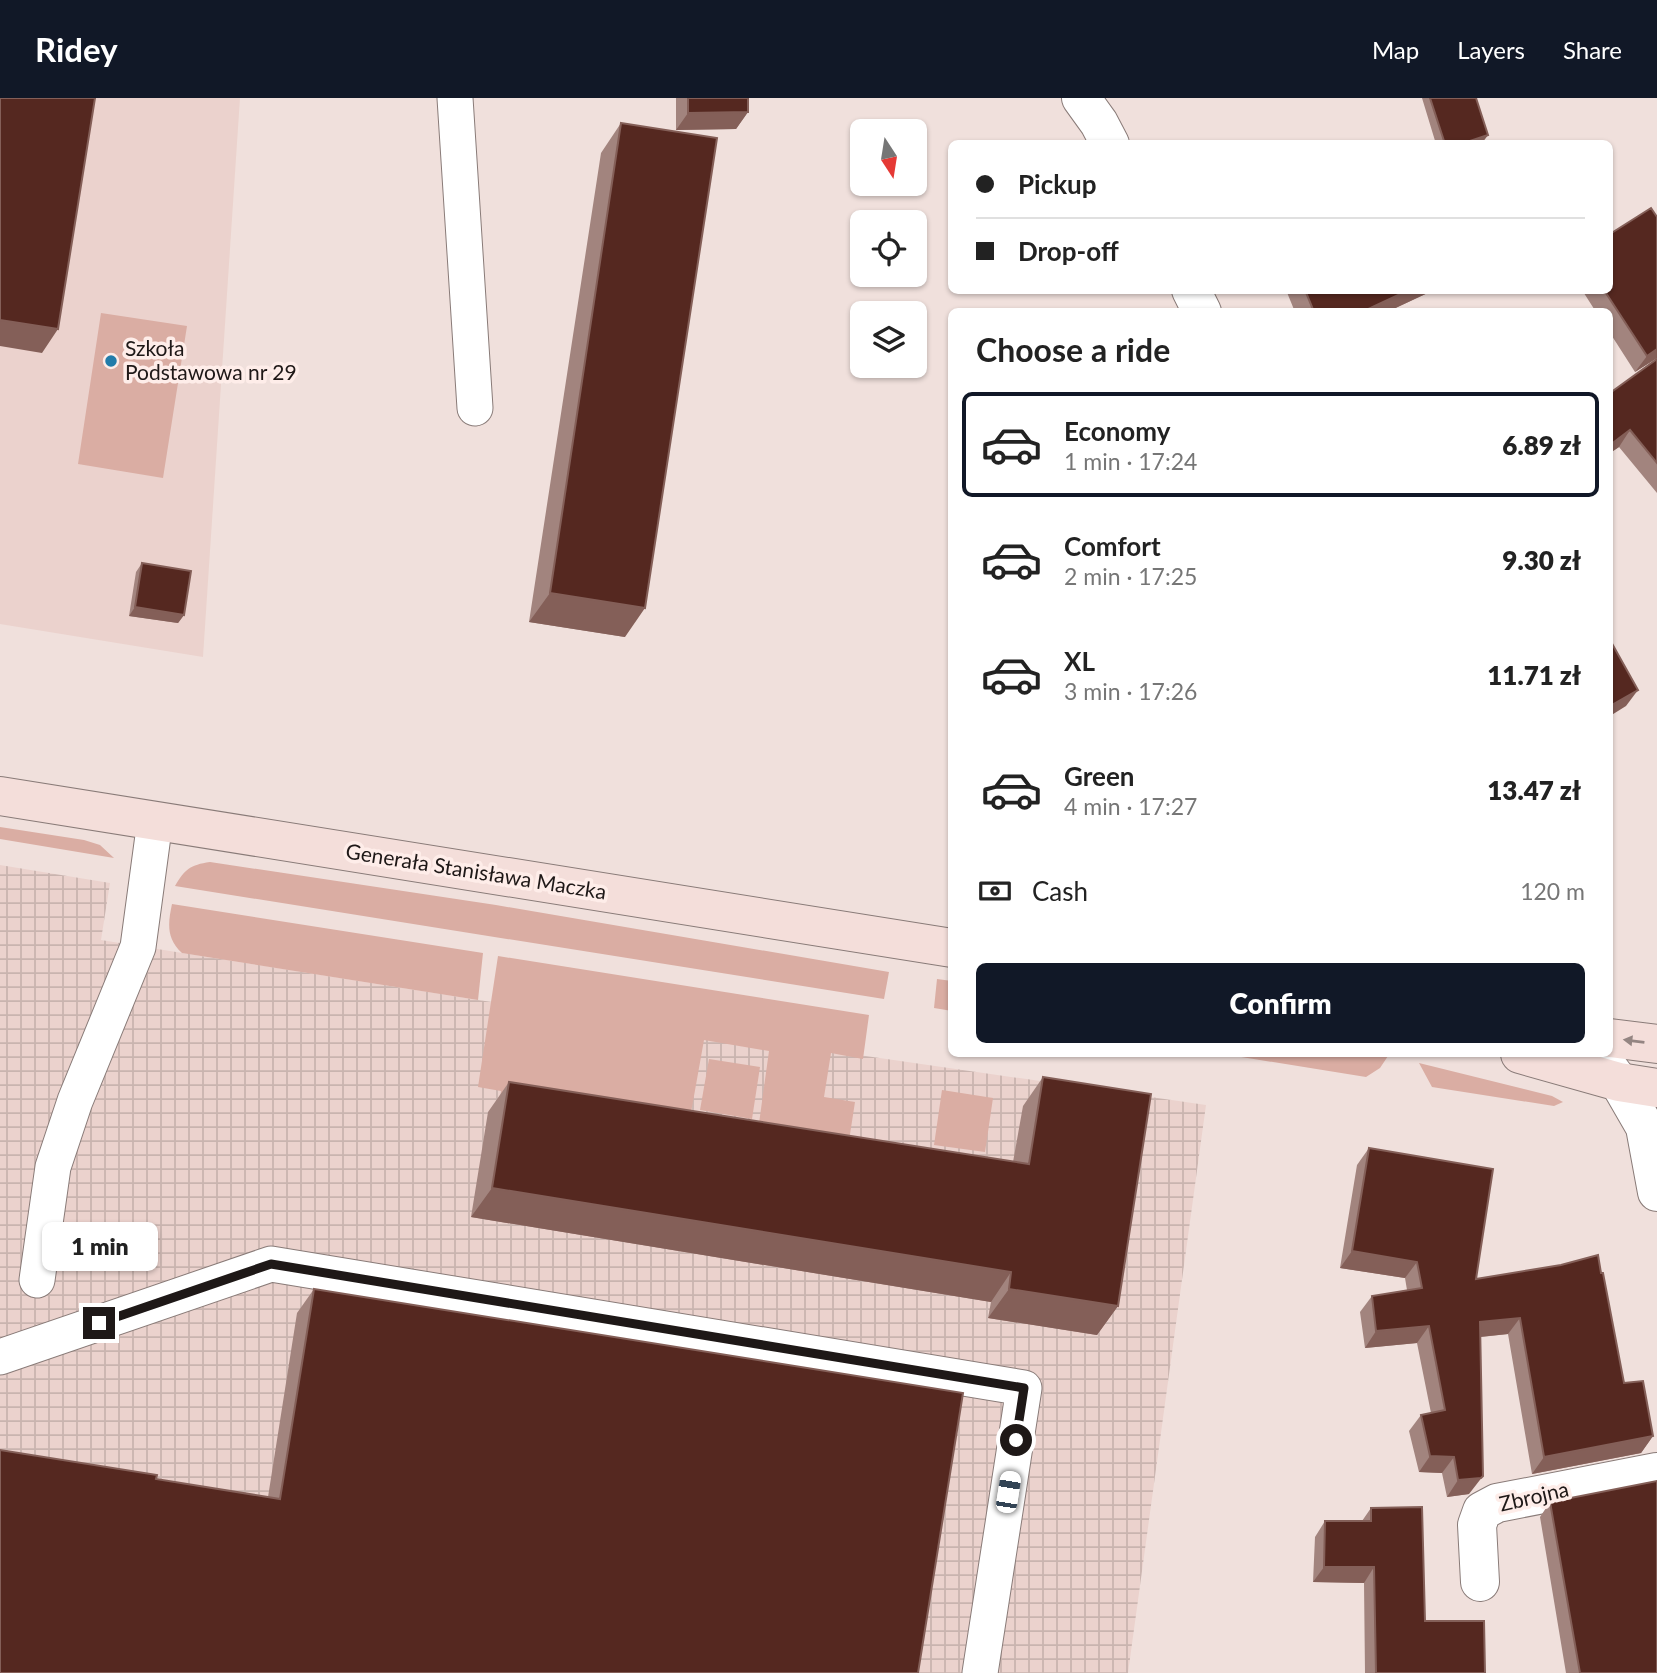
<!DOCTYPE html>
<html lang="en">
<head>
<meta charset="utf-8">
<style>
	:root { --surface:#fff; --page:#f6f6f6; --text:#222; --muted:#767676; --line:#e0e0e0; --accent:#111827 }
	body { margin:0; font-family:Lato,sans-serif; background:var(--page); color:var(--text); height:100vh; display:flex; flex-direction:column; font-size:26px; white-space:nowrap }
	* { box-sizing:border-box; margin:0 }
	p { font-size:23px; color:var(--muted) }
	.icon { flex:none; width:38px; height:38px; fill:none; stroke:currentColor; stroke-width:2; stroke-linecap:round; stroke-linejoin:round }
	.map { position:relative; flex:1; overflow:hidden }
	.details { position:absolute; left:948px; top:210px; width:665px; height:749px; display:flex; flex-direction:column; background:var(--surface); border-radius:10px; box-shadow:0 2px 5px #0004 }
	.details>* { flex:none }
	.guide { position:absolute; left:948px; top:42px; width:665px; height:154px; border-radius:10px; box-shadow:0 2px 5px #0004; display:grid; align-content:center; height:154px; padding:0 28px; background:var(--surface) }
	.needle { width:46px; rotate:168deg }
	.fabs { position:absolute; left:850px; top:21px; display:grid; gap:14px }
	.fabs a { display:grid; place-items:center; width:77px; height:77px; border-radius:10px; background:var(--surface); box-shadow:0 2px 5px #0004; font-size:35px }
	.end { position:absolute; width:32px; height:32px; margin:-16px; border:9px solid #1e1817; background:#fff; box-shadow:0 0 0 4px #fff }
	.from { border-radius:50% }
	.bubble { position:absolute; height:49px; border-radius:10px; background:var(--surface); box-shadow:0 2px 5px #0004; font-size:23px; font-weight:800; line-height:49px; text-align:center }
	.car { position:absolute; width:21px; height:42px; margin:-21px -10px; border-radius:9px; box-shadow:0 0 5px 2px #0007; background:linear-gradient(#fff 24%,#345 0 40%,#fff 0 76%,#345 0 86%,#fff 0) }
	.guide b { display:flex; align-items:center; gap:24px; height:66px; font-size:26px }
	.guide b+b { border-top:2px solid var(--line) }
	.guide i { width:18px; height:18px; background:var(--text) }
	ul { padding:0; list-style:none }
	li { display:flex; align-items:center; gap:21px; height:105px; margin:0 14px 10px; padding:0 14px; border:4px solid transparent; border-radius:10px }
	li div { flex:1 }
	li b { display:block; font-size:26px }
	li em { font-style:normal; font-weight:800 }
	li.selected { border-color:var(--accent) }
	li>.icon { width:63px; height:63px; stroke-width:1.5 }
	h2 { padding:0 28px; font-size:32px; line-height:84px }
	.pay { display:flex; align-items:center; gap:18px; height:77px; padding:0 28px; font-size:26px }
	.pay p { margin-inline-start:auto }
	.button { display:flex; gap:14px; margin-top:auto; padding:14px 28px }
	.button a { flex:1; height:80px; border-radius:10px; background:var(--accent); color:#fff; font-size:28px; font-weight:800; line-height:80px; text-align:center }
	header { display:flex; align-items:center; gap:42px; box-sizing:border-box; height:98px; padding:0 35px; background:var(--accent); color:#fff }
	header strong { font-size:33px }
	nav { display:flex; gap:38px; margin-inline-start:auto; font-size:24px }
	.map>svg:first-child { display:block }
	.built { fill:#ebd2cd }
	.industrial { fill:url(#industrial-grid) }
	.green { fill:#daada3 }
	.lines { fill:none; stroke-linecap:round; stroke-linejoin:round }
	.lane-casing { stroke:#897b78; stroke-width:37 }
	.street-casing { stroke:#897b78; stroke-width:40 }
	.secondary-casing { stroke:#897b78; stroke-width:40 }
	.lane { stroke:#fff; stroke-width:35 }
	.street { stroke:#fff; stroke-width:38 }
	.secondary { stroke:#f4deda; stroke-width:38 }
	.wall { fill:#a2847e }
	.shaded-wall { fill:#845f58 }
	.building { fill:#552820; stroke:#845f58; stroke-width:2 }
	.oneway { fill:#948582 }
	.route { stroke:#1e1817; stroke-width:9 }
	.poi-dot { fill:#227caa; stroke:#feede9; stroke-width:2.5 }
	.labels { text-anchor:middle; stroke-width:7; stroke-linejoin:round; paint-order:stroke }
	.poi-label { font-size:21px; fill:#1e1817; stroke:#feede9; text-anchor:start }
	.street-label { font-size:21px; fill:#1e1817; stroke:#feede9 }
</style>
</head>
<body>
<header>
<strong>Ridey</strong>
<nav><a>Map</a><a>Layers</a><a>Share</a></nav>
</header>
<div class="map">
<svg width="1657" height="1575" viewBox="0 0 1657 1575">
	<defs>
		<pattern id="industrial-grid" width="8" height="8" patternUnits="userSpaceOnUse" patternTransform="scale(1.75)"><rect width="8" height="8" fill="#ebd2cd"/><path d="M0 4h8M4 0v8" fill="none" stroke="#c9b4af"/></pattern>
	</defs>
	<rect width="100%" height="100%" fill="#f0e0dc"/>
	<path class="built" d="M 0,0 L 240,0 L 203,559 L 0,526 Z"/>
	<path class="industrial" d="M 0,767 L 110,785 L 101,842 L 478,902 L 1206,1007 L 1128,1575 L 0,1575 Z"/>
	<path class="green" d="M 101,215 L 187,228 L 163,380 L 78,366 Z
		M 0,729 L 84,742 L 100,747 L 114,760 L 0,741 Z
		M 210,764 L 496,807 L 889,874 L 884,901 L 175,788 C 185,771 190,767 210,764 Z
		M 172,806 L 483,855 L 478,902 L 182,855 C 166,840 168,825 172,806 Z
		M 498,858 L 869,917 L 863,961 L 831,955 L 824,999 L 855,1004 L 846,1062 L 756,1047 L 769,953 L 704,942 L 687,1037 L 499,1007 L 501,993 L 478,989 Z
		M 937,881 L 952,883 L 952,913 L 934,910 Z
		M 1223,956 L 1377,956 L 1388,958 L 1380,970 L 1366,979 Z
		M 709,961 L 760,969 L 752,1021 L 700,1012 Z
		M 1419,965 L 1552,998 L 1563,1004 L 1554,1008 L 1432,989 Z
		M 942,992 L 993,1000 L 985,1054 L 934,1047 Z"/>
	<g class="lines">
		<defs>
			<path id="lane" d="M 455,0 L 475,310
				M 37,1182 L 53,1069 L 75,1003 L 138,849 L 155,723
				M 0,1259 L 271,1166 L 1024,1290 L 980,1575"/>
			<path id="street" d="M 1081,0 L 1099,25 L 1110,46
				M 1191,192 L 1202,214
				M 1598,956 L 1619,984 L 1645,1029 L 1657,1094
				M 1480,1484 L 1477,1427 L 1482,1413 L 1497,1405 L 1657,1374"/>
			<path id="secondary" d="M 0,698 L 952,850
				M 1610,940 L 1657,946
				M 1520,956 L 1619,984 L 1657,990"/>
		</defs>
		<use href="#lane" class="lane-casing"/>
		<use href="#street" class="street-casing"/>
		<use href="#secondary" class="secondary-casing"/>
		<use href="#lane" class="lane"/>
		<use href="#street" class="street"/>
		<use href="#secondary" class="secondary"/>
	</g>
	<path class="wall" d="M 676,0 L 748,0 L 748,14 L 736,31 L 676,32 Z
		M 1422,0 L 1476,0 L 1488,37 L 1482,45 L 1436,46 Z
		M 621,25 L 625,539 L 529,524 L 601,55 Z
		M 1657,119 L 1657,260 L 1635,274 L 1610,235 L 1610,214 L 1596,214 L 1582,192 L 1610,192 Z
		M 1286,192 L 1434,192 L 1387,214 L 1295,214 Z
		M 1657,261 L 1657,395 L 1619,349 L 1610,355 L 1610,295 Z
		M 142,465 L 184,517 L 178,525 L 129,518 L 136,474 Z
		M 1043,979 L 1118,1208 L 1097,1237 L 988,1220 L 991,1204 L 471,1119 L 488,1014 L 509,984 L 1013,1064 L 1023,1008 Z
		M 1369,1050 L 1476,1181 L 1624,1285 L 1653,1338 L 1641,1355 L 1532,1376 L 1508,1236 L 1481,1239 L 1469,1396 L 1447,1399 L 1442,1375 L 1419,1374 L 1409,1333 L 1421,1317 L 1431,1315 L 1417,1245 L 1365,1250 L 1360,1214 L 1372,1198 L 1407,1192 L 1405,1180 L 1340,1170 L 1357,1067 Z
		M 314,1191 L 918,1575 L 156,1381 L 268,1399 L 297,1215 Z
		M 1550,1404 L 1657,1575 L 1566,1575 L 1540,1419 Z
		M 1371,1410 L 1425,1523 L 1485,1575 L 1365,1575 L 1364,1485 L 1313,1484 L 1315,1439 L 1325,1423 L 1362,1423 Z"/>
	<path class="shaded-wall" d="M 748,14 L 736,31 L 676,32 L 688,15 Z
		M 1488,37 L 1481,46 L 1461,46 Z
		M 1409,192 L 1434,192 L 1387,214 L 1362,214 Z
		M 0,222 L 58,231 L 42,255 L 0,248 Z
		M 1657,251 L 1657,260 L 1635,274 L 1647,258 Z
		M 1630,332 L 1619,349 L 1610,355 L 1610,347 Z
		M 550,495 L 645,510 L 625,539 L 529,524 Z
		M 135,509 L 184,517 L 178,525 L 129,518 Z
		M 1638,592 L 1626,608 L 1610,618 L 1610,608 Z
		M 492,1090 L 1011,1174 L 991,1204 L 471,1119 Z
		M 1352,1153 L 1417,1164 L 1405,1180 L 1340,1170 Z
		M 1009,1191 L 1118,1208 L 1097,1237 L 988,1220 Z
		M 1520,1220 L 1508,1236 L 1469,1240 L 1480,1224 Z
		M 1429,1228 L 1417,1245 L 1365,1250 L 1376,1233 Z
		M 1653,1338 L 1641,1355 L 1532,1376 L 1544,1359 Z
		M 1430,1358 L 1454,1359 L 1442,1375 L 1419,1374 Z
		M 1483,1378 L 1469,1396 L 1447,1399 L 1458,1382 Z
		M 1324,1469 L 1374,1469 L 1364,1485 L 1313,1484 Z"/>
	<path class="building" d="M 0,0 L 95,0 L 58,231 L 0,222 Z
		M 688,0 L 748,0 L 748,14 L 688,15 Z
		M 1430,0 L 1476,0 L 1488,37 L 1461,46 L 1445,46 Z
		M 621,25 L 717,40 L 645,510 L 550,495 Z
		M 1651,110 L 1657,119 L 1657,251 L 1647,258 L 1604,192 L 1610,192 L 1610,136 Z
		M 1305,192 L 1409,192 L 1362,214 L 1314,214 Z
		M 1657,261 L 1657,365 L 1630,332 L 1610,347 L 1610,295 Z
		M 142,465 L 191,473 L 184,517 L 135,509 Z
		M 1610,542 L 1638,592 L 1610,608 Z
		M 1043,979 L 1151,996 L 1118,1208 L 1009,1191 L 1011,1174 L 492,1090 L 509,984 L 1029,1066 Z
		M 1369,1050 L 1493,1071 L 1476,1181 L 1561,1167 L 1598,1157 L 1601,1175 L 1603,1175 L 1624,1285 L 1643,1283 L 1653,1338 L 1544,1359 L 1520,1220 L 1480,1224 L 1483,1378 L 1481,1380 L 1458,1382 L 1454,1359 L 1430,1358 L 1421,1317 L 1445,1312 L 1429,1228 L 1376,1233 L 1372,1198 L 1422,1190 L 1417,1164 L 1352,1153 Z
		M 314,1191 L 963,1295 L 918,1575 L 0,1575 L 0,1352 L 157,1377 L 156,1381 L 280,1401 Z
		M 1657,1383 L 1657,1575 L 1580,1575 L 1550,1404 Z
		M 1422,1409 L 1425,1523 L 1484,1523 L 1485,1575 L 1376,1575 L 1374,1469 L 1324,1469 L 1325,1423 L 1371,1423 L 1371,1410 Z"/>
	<defs><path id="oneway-solid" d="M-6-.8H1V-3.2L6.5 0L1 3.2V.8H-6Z" transform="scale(1.75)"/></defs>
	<use class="oneway" href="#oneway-solid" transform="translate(1634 943) rotate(-173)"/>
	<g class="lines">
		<path class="route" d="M 99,1225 L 271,1166 L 1024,1290 L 1016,1342"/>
	</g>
	<circle class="poi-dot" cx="111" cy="263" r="7"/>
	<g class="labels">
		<g class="poi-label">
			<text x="125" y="258">Szkoła<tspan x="125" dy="24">Podstawowa nr 29</tspan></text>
		</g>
		<g class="street-label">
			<text transform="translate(476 774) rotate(9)" y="7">Generała Stanisława Maczka</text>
			<text transform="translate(1534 1399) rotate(-13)" y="7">Zbrojna</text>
		</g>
	</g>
</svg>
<div class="fabs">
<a><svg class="needle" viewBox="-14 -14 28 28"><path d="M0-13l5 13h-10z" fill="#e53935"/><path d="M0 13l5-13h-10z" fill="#767676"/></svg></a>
<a><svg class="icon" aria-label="locate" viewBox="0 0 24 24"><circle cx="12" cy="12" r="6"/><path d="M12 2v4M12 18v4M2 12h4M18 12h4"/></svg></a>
<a><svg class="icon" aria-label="layers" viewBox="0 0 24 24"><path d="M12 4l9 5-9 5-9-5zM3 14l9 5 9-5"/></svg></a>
</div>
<i class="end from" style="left:1016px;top:1342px"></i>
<i class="end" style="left:99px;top:1225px"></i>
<div class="bubble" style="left:42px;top:1124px;width:116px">1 min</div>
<i class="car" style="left:1008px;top:1394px;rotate:9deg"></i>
<div class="guide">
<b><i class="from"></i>Pickup</b>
<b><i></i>Drop-off</b>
</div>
<section class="details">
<h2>Choose a ride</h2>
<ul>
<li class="selected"><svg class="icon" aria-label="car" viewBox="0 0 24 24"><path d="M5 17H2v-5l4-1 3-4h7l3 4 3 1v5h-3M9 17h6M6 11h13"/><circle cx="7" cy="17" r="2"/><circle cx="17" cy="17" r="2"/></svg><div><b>Economy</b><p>1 min · 17:24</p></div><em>6.89 zł</em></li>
<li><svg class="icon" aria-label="car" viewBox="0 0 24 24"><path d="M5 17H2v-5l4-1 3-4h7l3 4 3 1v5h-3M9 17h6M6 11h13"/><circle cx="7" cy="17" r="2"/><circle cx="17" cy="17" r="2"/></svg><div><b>Comfort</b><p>2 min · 17:25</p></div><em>9.30 zł</em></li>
<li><svg class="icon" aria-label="car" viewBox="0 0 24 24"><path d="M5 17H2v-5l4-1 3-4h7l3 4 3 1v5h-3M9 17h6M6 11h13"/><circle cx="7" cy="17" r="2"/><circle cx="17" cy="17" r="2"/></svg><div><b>XL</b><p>3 min · 17:26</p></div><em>11.71 zł</em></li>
<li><svg class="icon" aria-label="car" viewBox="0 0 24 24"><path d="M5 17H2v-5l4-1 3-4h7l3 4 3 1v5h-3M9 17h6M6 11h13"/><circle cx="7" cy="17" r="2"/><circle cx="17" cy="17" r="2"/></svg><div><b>Green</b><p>4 min · 17:27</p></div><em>13.47 zł</em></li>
</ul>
<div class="pay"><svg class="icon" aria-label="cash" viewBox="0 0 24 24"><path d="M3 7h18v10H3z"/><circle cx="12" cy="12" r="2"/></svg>Cash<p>120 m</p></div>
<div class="button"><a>Confirm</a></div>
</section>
</div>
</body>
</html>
